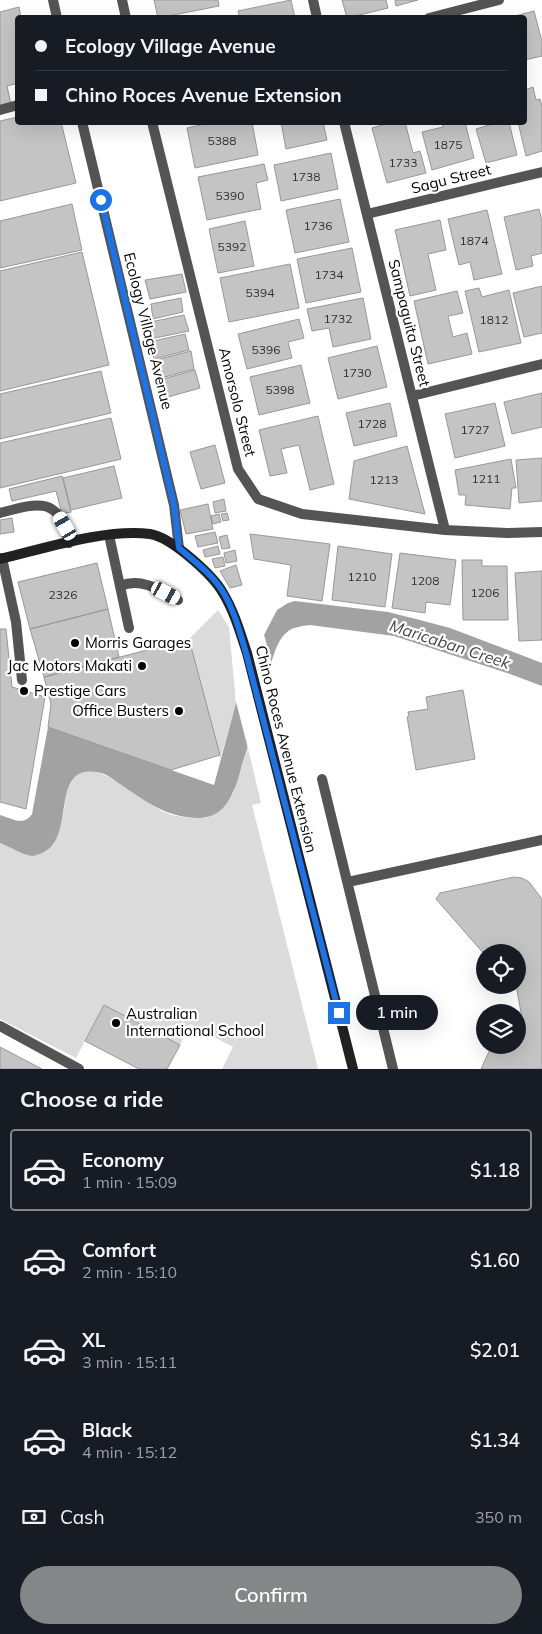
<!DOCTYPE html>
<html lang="en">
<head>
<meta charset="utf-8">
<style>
	:root { --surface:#171b24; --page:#20242c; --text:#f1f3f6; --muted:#9ea1a6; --line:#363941; --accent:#858687 }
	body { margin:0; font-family:Mulish,sans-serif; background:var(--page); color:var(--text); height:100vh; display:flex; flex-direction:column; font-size:19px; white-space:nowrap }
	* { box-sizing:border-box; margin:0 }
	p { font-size:16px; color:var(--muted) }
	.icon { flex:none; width:28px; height:28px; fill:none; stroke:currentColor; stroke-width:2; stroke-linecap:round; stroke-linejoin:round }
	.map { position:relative; height:1069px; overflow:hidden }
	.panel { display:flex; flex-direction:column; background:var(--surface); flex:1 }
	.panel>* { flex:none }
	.guide { position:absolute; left:15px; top:15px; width:512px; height:110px; border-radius:5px; box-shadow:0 5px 20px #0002; display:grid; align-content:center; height:110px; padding:0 20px; background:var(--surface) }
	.tools { position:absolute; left:476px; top:944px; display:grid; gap:10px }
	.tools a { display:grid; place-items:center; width:50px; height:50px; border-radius:50%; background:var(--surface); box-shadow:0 5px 20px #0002; font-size:25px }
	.end { position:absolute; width:22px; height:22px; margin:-11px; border:6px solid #1a73e8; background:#fff; box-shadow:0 0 0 2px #fff }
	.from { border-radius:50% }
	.bubble { position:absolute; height:35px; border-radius:18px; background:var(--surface); box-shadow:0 5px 20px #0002; font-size:16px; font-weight:600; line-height:35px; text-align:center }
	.car { position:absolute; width:15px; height:30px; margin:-15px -8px; border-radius:6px; box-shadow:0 0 4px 1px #0007; background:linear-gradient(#fff 24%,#345 0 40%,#fff 0 76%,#345 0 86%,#fff 0) }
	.guide b { display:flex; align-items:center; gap:18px; height:48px; font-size:19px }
	.guide b+b { border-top:1px solid var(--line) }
	.guide i { width:12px; height:12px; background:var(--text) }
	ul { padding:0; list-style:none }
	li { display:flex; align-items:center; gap:15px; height:82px; margin:0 10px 8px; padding:0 10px; border:2px solid transparent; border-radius:5px }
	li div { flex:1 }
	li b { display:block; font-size:19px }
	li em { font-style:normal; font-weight:600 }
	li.on { border-color:var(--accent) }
	li>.icon { width:45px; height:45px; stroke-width:1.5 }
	h2 { padding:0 20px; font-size:22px; line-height:60px }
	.pay { display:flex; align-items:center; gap:12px; height:55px; padding:0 20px; font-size:19px }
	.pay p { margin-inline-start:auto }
	.action { display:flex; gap:10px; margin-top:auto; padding:10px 20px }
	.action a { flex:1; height:58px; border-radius:30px; background:var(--accent); color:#fff; font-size:20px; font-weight:600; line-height:58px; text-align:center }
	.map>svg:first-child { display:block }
	.green { fill:#dbdbdb }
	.water { fill:#a2a2a2 }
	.pier { fill:#fff }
	.building { fill:#c4c4c4; stroke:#989898 }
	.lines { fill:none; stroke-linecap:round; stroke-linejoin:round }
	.lane { stroke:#545454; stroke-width:10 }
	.street { stroke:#545454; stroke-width:10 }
	.secondary { stroke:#212121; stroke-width:10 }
	.route { stroke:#1a73e8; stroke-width:6 }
	.poi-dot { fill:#000; stroke:#fff; stroke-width:2 }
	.labels { text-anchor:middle; stroke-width:4.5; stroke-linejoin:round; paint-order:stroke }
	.number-label { font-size:12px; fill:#313131 }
	.street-label { font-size:15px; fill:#000; stroke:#fff }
	.poi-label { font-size:15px; fill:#000; stroke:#fff; text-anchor:start }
	.water-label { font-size:16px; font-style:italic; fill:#434343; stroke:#fff }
</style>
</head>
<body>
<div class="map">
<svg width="542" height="1069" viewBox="0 0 542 1069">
	<rect width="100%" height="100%" fill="#fff"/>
	<path class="green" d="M 218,610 L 229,627 L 236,703 L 220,760 L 189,639 Z
		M 248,748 L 261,803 L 252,805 L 318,1069 L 222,1069 L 233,1047 L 190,1024 L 180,1045 L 104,1005 L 76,1058 L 0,1019 L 0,843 L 34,856 L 47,851 C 52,840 60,827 63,815 C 66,803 65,790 73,779 C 94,752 144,804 164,812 C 177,818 192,818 206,818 L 233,793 Z"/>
	<path class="water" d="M 295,601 L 388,612 L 416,619 L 450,628 L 542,663 L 542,686 L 507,673 L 394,636 L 310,625 C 302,626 292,627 286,633 C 275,642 270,669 266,682 C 258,710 251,738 242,765 C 239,775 237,785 232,794 C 225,809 215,818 198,818 C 166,817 148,803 123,786 C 114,780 107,773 96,772 C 49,764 77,839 42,853 C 39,854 35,856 32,856 C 20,854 11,847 0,843 L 0,815 C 11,818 24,827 32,814 L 48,727 L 214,785 L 236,703 L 263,637 L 277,610 L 288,603 Z"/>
	<path class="pier" d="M 263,631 L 273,668 L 249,752 L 235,698 Z"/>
	<path class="building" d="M 154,0 L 218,0 L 219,6 L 158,18 Z
		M 291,0 L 295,18 L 240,18 L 238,11 Z
		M 342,0 L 386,0 L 388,8 L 347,18 Z
		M 395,0 L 418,0 L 396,6 Z
		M 19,7 L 21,18 L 18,18 L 18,83 L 7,86 L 11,104 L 0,106 L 0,12 Z
		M 534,11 L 542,42 L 542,56 L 525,60 L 525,18 L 507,18 Z
		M 533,87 L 536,100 L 540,99 L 542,107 L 542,151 L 526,156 L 518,122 L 525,122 L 525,90 Z
		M 18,117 L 18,122 L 61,122 L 76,183 L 0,201 L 0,121 Z
		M 214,122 L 252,122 L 258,155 L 195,168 L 187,128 Z
		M 281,122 L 323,122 L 327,140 L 286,149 Z
		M 393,122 L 405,122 L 413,153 L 420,151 L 426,173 L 387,183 L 372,128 Z
		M 442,122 L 465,122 L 474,158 L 432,170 L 422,132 L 443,127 Z
		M 499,122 L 509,122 L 517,155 L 486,163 L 476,129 Z
		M 331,153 L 338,189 L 281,201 L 274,165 Z
		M 264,164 L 268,180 L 256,183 L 261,209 L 207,220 L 198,177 Z
		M 340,199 L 349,242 L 295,253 L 286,210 Z
		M 72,204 L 82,250 L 0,268 L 0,221 Z
		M 539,209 L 542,221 L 542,253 L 531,256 L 533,266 L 516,270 L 504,217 Z
		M 487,210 L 502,274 L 474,280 L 470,262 L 459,265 L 448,219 Z
		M 440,220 L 446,250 L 428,254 L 436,290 L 410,296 L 395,230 Z
		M 245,221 L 254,266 L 218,273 L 209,229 Z
		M 352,248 L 361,292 L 306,303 L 297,259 Z
		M 82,252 L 109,365 L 0,391 L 0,271 Z
		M 290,264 L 299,308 L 229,322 L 220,278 Z
		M 182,274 L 186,292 L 150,299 L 145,280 Z
		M 542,286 L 542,333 L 524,337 L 513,293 Z
		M 479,288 L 482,297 L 509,290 L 521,343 L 479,352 L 465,291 Z
		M 457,291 L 463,313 L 448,316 L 453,337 L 467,333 L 472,354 L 428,364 L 414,301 Z
		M 181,298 L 183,312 L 153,319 L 151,304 Z
		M 363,298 L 371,339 L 333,347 L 329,328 L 312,331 L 307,309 Z
		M 184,315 L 189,331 L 150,339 L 146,323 Z
		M 299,319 L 304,338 L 288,342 L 292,358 L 247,369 L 238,334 Z
		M 185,334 L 189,350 L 154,359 L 149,342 Z
		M 377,346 L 387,387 L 338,399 L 328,358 Z
		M 191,351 L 194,369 L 161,378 L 156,360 Z
		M 301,365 L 310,403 L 259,415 L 250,377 Z
		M 195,370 L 200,388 L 161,399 L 156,381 Z
		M 101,371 L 111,413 L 0,439 L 0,394 Z
		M 542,393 L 542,427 L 512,434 L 504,402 Z
		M 390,403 L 397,436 L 354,446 L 346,413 Z
		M 495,403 L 505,446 L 455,458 L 445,414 Z
		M 318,416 L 334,484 L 310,490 L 299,445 L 281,449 L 287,473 L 270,476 L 259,430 Z
		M 111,418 L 121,459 L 0,488 L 0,443 Z
		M 215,445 L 225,483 L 201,489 L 190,452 Z
		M 407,446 L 425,514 L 349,499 L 354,461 Z
		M 542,458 L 542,501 L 519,503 L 516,460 Z
		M 511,459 L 516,488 L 512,488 L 510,509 L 465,505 L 466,495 L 459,495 L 455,470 Z
		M 114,466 L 122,498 L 71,510 L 63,478 Z
		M 62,476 L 71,512 L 62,514 L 56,491 L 12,501 L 9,489 Z
		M 224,499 L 226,511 L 215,513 L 213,502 Z
		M 208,504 L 213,529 L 186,534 L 180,510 Z
		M 227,513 L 229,520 L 223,521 L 221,514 Z
		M 219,514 L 221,522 L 213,524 L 211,516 Z
		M 12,518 L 14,532 L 0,534 L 0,520 Z
		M 215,532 L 218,543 L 198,547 L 195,536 Z
		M 250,534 L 330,544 L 322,601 L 287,596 L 291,565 L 254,559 Z
		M 227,535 L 230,548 L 222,549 L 219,537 Z
		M 218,546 L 220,554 L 205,557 L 203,550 Z
		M 338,546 L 392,554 L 385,607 L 332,600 Z
		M 235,550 L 237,561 L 226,563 L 224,553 Z
		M 400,553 L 456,560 L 450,605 L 426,602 L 425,613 L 392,608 Z
		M 223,557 L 225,566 L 215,568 L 212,559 Z
		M 462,560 L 482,560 L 482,566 L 507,566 L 508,620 L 463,620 Z
		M 97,563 L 108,609 L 30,629 L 18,582 Z
		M 236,565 L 242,585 L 230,588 L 220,571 Z
		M 542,571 L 542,640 L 519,641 L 515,573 Z
		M 108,609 L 119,657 L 44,677 L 30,629 Z
		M 0,629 L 6,629 L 12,687 L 45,697 L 26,809 L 0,802 Z
		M 189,639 L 220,755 L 171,770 L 48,727 L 51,704 L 44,677 Z
		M 463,690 L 475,759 L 416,770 L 407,717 L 409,716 L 408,712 L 428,709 L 426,697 Z
		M 514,877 L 522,878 L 529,882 L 542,899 L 542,1069 L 481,1069 L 492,1045 L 518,1045 L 518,1019 L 522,1018 L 516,985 L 518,985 L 518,952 L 485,952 L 485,955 L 436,899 L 440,893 Z
		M 104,1005 L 180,1045 L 167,1069 L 139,1069 L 85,1041 Z
		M 0,1047 L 42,1069 L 0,1069 Z"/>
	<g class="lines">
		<path class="lane" d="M 0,110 L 18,105
			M 0,513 C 37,503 60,495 69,543
			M 109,535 L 129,628
			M 2,558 L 16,622 L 22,680
			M 120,586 C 141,577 160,590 178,600
			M 322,779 L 393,1069
			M 348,882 L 542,840
			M 0,1026 L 79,1069"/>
		<path class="street" d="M 53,0 L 57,18
			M 122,0 L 126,18
			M 313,0 L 317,18
			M 429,18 L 499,0
			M 82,122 L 174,505 L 179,548
			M 152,122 L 238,469 L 258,499 L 302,514 L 445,530 L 507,533 L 542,532
			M 344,122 L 445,530
			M 367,214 L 542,172
			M 412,396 L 542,364"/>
		<path class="secondary" d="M 0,559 C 43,549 106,528 150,534 C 171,537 213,575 223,593 C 234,611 240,632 247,653 L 353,1069"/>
	</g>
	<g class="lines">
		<path class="route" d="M 101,200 L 174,505 L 179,548 C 194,561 212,574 223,592 C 234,610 240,632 246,653 L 339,1013"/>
	</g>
	<g class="poi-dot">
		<circle cx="75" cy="643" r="5"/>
		<circle cx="142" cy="666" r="5"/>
		<circle cx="24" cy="691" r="5"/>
		<circle cx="179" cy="711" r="5"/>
		<circle cx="116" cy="1023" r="5"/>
	</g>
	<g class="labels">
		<g class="number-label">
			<text x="222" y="145">5388</text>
			<text x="448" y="149">1875</text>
			<text x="403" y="167">1733</text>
			<text x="306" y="181">1738</text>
			<text x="230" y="200">5390</text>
			<text x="318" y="230">1736</text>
			<text x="474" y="245">1874</text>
			<text x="232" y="251">5392</text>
			<text x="329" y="279">1734</text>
			<text x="260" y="297">5394</text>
			<text x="338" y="323">1732</text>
			<text x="494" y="324">1812</text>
			<text x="266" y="354">5396</text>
			<text x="357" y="377">1730</text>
			<text x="280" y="394">5398</text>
			<text x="372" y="428">1728</text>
			<text x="475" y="434">1727</text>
			<text x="486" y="483">1211</text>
			<text x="384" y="484">1213</text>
			<text x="362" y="581">1210</text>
			<text x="425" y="585">1208</text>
			<text x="485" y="597">1206</text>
			<text x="63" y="599">2326</text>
		</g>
		<g class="street-label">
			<text transform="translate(451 179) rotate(-14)" y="5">Sagu Street</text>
			<text transform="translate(409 323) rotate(76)" y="5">Sampaguita Street</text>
			<text transform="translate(148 331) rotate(76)" y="5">Ecology Village Avenue</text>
			<text transform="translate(237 402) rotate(76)" y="5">Amorsolo Street</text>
			<text transform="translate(286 749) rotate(76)" y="5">Chino Roces Avenue Extension</text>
		</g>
		<g class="poi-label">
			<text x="85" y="648">Morris Garages</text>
			<text x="132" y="671" text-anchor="end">Jac Motors Makati</text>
			<text x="34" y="696">Prestige Cars</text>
			<text x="169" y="716" text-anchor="end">Office Busters</text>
			<text x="126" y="1019">Australian<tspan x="126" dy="17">International School</tspan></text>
		</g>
		<g class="water-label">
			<text transform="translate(450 644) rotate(18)" y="6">Maricaban Creek</text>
		</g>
	</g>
</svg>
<div class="tools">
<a><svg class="icon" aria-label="locate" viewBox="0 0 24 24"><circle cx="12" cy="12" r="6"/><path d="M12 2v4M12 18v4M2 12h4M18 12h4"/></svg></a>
<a><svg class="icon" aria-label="layers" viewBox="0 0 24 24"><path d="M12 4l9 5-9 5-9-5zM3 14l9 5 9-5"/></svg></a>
</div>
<i class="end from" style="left:101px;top:200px"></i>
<i class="end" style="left:339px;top:1013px"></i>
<div class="bubble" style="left:356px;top:995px;width:82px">1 min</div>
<i class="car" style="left:65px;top:526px;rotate:330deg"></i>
<i class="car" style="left:166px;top:593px;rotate:118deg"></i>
<div class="guide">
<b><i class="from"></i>Ecology Village Avenue</b>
<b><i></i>Chino Roces Avenue Extension</b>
</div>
</div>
<section class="panel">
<h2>Choose a ride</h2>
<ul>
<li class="on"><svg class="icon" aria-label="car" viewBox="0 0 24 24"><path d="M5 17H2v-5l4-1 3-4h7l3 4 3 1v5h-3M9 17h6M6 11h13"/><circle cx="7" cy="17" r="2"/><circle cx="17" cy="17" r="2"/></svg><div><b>Economy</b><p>1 min · 15:09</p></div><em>$1.18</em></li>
<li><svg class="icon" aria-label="car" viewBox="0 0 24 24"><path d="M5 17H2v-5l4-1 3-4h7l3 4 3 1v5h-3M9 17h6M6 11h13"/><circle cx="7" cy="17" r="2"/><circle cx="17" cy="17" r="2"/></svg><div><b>Comfort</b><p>2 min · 15:10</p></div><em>$1.60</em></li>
<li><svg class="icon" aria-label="car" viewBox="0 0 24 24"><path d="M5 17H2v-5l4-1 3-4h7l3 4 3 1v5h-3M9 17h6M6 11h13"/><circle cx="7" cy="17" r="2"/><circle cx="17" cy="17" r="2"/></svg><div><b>XL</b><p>3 min · 15:11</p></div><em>$2.01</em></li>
<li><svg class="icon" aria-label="car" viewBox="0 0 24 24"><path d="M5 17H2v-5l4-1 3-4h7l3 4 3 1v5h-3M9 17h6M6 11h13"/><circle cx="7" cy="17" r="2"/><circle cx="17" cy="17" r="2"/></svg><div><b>Black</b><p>4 min · 15:12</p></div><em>$1.34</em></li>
</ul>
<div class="pay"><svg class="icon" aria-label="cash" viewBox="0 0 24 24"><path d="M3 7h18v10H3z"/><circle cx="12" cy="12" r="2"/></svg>Cash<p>350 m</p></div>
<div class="action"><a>Confirm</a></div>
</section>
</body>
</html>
